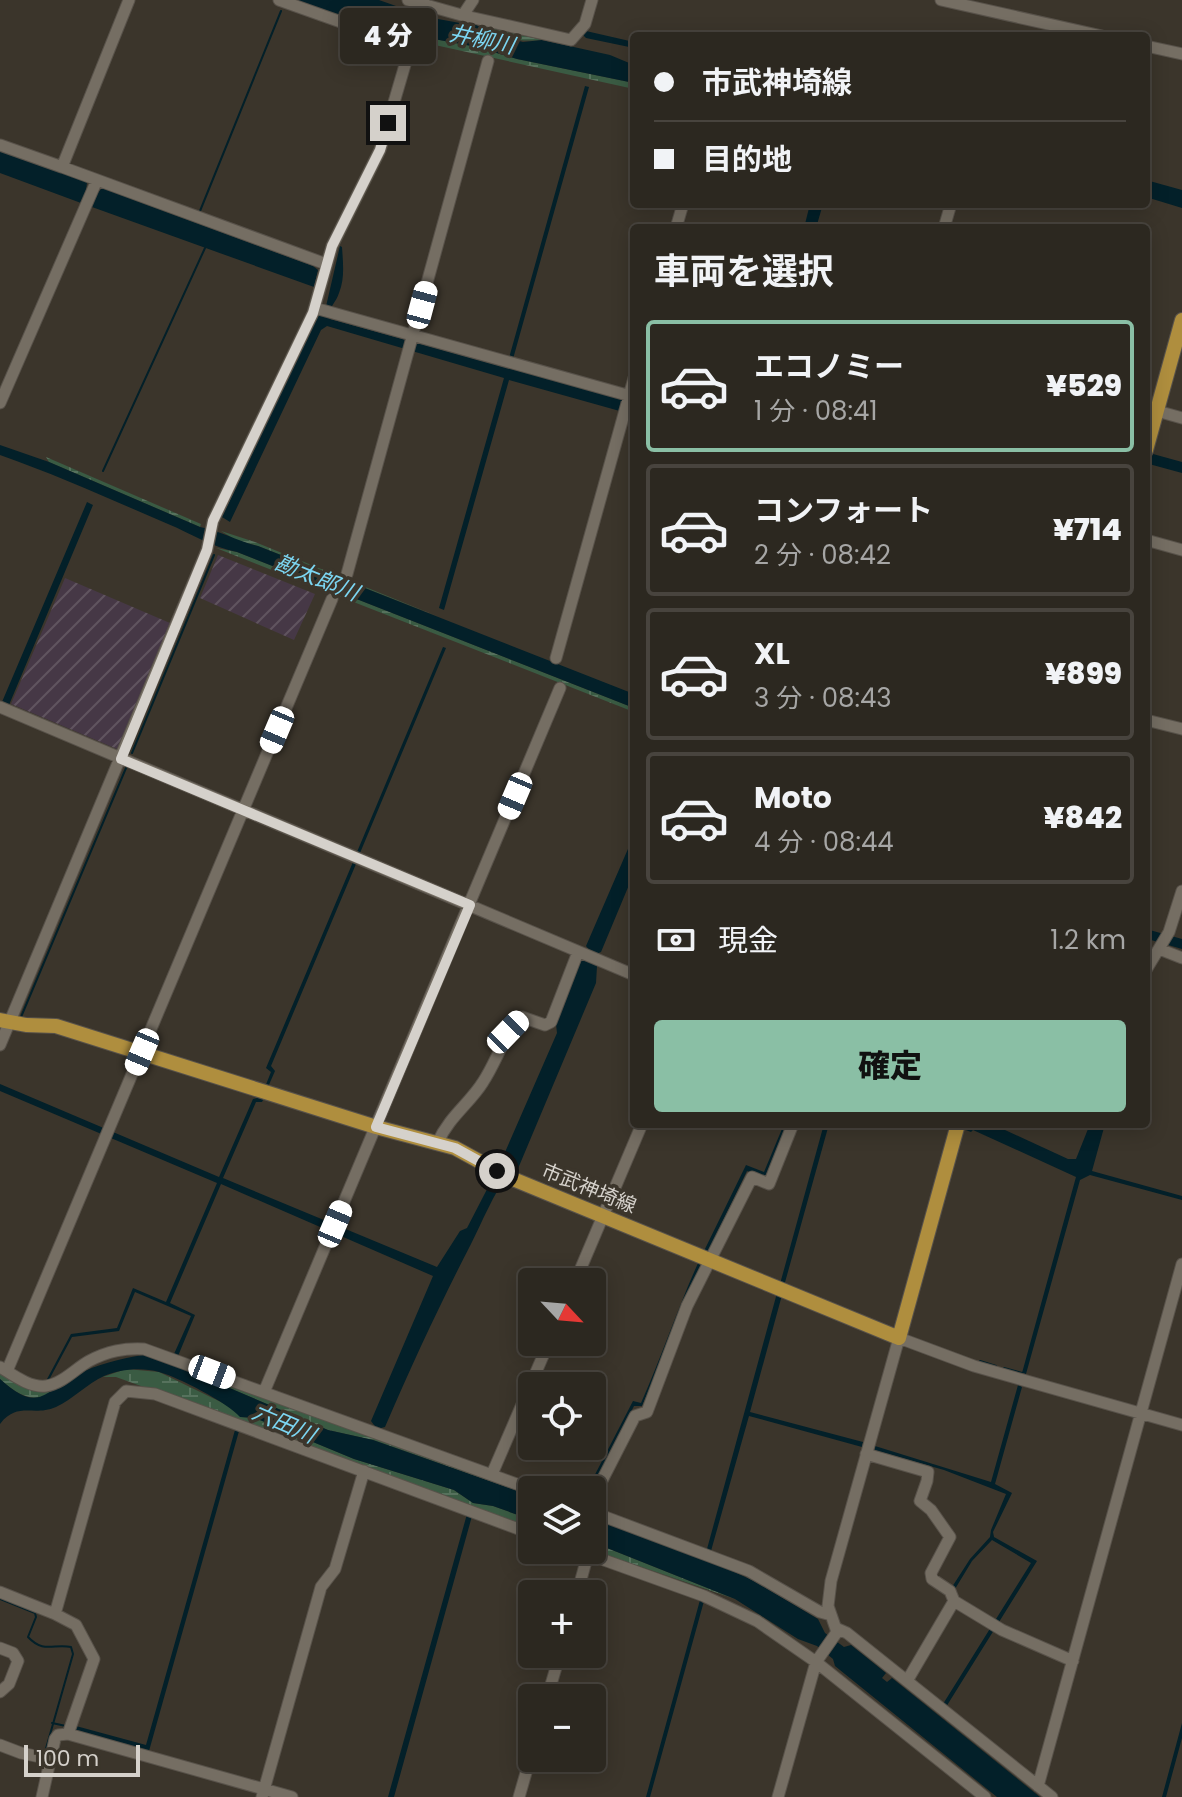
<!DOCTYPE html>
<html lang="ja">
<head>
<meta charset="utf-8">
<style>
	:root { --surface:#2c2820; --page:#343029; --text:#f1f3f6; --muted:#a6a6a5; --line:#48443e; --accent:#8abfa5 }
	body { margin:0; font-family:Poppins,"Noto Sans JP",sans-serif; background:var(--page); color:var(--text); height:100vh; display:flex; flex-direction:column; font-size:30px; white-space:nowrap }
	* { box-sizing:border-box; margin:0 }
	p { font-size:26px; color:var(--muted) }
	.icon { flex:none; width:44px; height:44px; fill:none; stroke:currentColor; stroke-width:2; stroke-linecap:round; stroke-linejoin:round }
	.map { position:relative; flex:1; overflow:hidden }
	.side { position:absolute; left:630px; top:224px; width:520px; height:904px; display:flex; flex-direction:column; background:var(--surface); border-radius:8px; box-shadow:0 4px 20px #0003,0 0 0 2px var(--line) }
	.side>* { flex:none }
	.top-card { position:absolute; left:630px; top:32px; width:520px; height:176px; border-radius:8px; box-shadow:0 4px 20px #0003,0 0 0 2px var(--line); display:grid; align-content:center; height:176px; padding:0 24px; background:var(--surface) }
	.needle { width:52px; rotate:116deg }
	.buttons { position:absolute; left:518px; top:1268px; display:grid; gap:16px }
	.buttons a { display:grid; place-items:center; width:88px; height:88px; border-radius:8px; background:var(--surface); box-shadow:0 4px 20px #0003,0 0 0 2px var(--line); font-size:40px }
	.scale { position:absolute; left:24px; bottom:20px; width:116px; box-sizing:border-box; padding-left:8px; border:4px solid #d5d1cb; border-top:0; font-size:22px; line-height:28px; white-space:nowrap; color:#d5d1cb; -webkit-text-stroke:6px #3b352b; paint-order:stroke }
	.end { position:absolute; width:36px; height:36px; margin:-18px; border:10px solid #d5d1cb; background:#111; box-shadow:0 0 0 4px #111 }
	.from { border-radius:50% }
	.bubble { position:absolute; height:56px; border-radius:8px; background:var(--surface); box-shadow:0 4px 20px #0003,0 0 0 2px var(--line); font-size:26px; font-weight:800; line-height:56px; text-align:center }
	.car { position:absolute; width:24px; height:48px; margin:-24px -12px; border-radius:10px; box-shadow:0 0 6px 2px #0007; background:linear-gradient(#fff 24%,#345 0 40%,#fff 0 76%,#345 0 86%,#fff 0) }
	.top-card b { display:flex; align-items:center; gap:28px; height:76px; font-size:30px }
	.top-card b+b { border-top:2px solid var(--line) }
	.top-card i { width:20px; height:20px; background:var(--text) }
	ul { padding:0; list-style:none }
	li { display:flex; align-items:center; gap:24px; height:132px; margin:0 16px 12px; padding:0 8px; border:4px solid var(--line); border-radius:8px }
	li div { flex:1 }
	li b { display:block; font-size:30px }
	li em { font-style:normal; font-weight:800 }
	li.active { border-color:var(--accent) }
	li>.icon { width:72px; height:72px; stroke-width:1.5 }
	h2 { padding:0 24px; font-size:36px; line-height:96px }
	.pay { display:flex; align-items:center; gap:20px; height:88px; padding:0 24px; font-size:30px }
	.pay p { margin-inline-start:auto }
	.primary-button { display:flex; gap:16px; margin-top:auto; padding:16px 24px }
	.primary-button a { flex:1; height:92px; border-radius:8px; background:var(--accent); color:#111; font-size:32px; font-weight:800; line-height:92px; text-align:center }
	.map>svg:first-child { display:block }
	.industrial { fill:url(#industrial-furrows) }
	.wetland { fill:url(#wetland-marsh) }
	.water { fill:#032029 }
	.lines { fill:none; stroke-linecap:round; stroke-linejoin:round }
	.stream { stroke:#032029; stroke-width:2 }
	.minor-casing { stroke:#58524a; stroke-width:13 }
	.major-casing { stroke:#58524a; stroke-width:16 }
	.minor { stroke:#756e63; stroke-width:11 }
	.major { stroke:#af8e3e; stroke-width:14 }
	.route { stroke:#d5d1cb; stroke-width:10 }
	.labels { text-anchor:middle; stroke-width:7; stroke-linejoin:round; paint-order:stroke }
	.street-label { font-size:20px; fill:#d5d1cb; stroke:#3b352b }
	.water-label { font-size:22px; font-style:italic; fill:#7cd6f2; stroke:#3b352b }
</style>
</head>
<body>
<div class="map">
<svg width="1182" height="1797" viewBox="0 0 1182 1797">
	<defs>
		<pattern id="industrial-furrows" width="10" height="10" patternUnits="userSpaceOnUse" patternTransform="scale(2)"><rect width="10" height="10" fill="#463846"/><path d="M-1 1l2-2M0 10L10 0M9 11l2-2" fill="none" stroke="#60545f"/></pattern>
		<pattern id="wetland-marsh" width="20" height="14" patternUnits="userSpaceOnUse" patternTransform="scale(2)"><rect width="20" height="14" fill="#3a5b43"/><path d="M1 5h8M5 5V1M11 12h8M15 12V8" fill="none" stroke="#56725d"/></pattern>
	</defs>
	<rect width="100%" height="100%" fill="#3b352b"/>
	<path class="industrial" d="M 218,555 L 315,594 L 294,640 L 200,598 Z
		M 65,578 L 170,623 L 117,749 L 11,704 Z"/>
	<path class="wetland" d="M 334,14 L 369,19 L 407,34 L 477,47 L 517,59 L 634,83 L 634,89 L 403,38 Z
		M 482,26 L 542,40 C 520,42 499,39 482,26 Z
		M 46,457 L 201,524 L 200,527 L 49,462 Z
		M 221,531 L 255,542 L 439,617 L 258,546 L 236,540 Z
		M 216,548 L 237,552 L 634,708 L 634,712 Z
		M 173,1364 L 532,1495 L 532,1496 L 373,1440 L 328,1430 Z
		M 126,1369 L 159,1372 L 231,1407 L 241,1417 L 255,1418 L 354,1459 L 454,1490 L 473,1503 L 493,1506 L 532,1520 L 532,1528 L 116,1377 L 103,1377 Z
		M 0,1373 L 32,1390 L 54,1391 C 34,1406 15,1393 0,1379 Z
		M 592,1542 L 735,1599 L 592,1550 Z"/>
	<path class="water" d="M 292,0 L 379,0 L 427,17 L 460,23 L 473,23 L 492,34 L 523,42 L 542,40 L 610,55 L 634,65 L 634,83 L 517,59 L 477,47 L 407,34 L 369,19 L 334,14 Z
		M 586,31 L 634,42 L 634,48 L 586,38 L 582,34 Z
		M 585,86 L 589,87 L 513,359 L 509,358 Z
		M 0,150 L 87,182 L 86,191 L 96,195 L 102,188 L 313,266 L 318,270 L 314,287 L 92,207 L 95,199 L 85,195 L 81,203 L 0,173 Z
		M 1146,180 L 1182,190 L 1182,208 L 1146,197 Z
		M 810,204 L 823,204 L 816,228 L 804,228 Z
		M 340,246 L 342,247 C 343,263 345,278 339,293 C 336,302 330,307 327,316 L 330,319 L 621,399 L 631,404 L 634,403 L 634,415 L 509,380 L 444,610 L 439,608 L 504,378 L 327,326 L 321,330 L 230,522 L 222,517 L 318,316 L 324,315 Z
		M 0,445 L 49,462 L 200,527 C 221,531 237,541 258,546 L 634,694 L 634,708 L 237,552 C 212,547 192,534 168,524 C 112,500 57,475 0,455 Z
		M 1153,454 L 1182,462 L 1182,473 L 1149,464 Z
		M 87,502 L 93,505 L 9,705 L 2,702 Z
		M 443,647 L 446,648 L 360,853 L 357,852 Z
		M 634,835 L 634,873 L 601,952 L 596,954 L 593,962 L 597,966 L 596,983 L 517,1171 L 508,1174 C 493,1195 483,1220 471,1244 C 440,1304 412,1364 385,1427 L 377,1429 L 371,1421 L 433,1276 L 221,1184 L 170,1303 L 195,1315 L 178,1356 L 174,1354 L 191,1316 L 135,1292 L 119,1331 L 72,1337 L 49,1380 L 46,1381 L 71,1334 L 117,1328 L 133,1288 L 166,1302 L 217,1183 L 0,1091 L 0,1084 L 219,1177 L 253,1099 L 265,1096 L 262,1102 L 256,1102 L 223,1178 L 437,1267 L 460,1231 L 467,1228 L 499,1166 L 557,1033 L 556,1024 L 581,960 L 587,960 L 590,951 L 586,946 Z
		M 353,862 L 356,864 L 271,1066 L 275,1071 L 268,1087 L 265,1087 L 271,1072 L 266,1068 Z
		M 1146,929 L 1182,939 L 1182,949 L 1151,940 L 1148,943 L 1152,951 L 1146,962 Z
		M 784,1124 L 789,1124 L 767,1179 L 747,1171 L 707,1254 L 703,1253 L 746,1165 L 764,1172 Z
		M 824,1124 L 829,1124 L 784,1286 L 780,1284 Z
		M 950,1124 L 992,1124 L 1068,1159 L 1076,1159 L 1090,1124 L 1105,1124 L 1092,1171 L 1182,1196 L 1182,1200 L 1090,1175 L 1080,1180 L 1026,1374 L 1022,1373 L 1076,1177 L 973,1130 L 971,1132 Z
		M 699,1261 L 703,1262 L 642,1406 L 634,1406 L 591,1490 L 587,1490 L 633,1401 L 641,1403 C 662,1356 678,1307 699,1261 Z
		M 777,1293 L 782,1295 L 750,1412 L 863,1442 L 862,1447 L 749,1416 L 711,1551 L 707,1549 Z
		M 143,1355 L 173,1364 L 328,1430 L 373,1440 L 532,1496 L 532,1520 L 493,1506 L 473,1503 L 454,1490 L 354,1459 L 255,1418 L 240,1417 C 228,1403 178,1377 159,1372 C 142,1367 120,1369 104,1376 C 87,1384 73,1399 56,1407 C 33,1417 18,1401 0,1424 L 0,1379 C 38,1413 42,1394 76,1375 C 98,1364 119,1359 143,1355 Z
		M 1018,1385 L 1022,1387 L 995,1484 L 1012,1493 L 993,1532 L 994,1537 L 1037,1561 L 946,1707 L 943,1704 L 1031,1563 L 992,1540 L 972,1561 L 955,1589 L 952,1587 L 970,1559 L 990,1537 L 991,1530 L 1006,1494 L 944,1470 L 874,1450 L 875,1446 L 991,1482 Z
		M 235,1430 L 239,1431 L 149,1751 L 75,1731 L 76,1726 L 146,1745 Z
		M 467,1514 L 472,1516 L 394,1797 L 388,1797 Z
		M 592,1517 L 706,1559 L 754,1581 L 818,1619 L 825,1633 L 844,1647 L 851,1645 L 886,1673 L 882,1678 L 887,1682 L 892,1678 L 1040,1797 L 997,1797 L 835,1666 L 833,1659 L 817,1646 L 798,1639 L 735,1599 L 592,1542 Z
		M 700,1600 L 704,1601 L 650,1797 L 646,1797 Z
		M 1182,1723 L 1182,1738 L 1166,1797 L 1162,1797 Z"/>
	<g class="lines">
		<path class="stream" d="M 200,211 L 281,11
			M 103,471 L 205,248
			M 132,753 L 214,555
			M 21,1017 L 126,768
			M 980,1361 L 996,1366
			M 1004,1368 L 1022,1373
			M 0,1599 L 35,1613 L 36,1617 L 28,1637 C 44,1654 54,1643 71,1647 L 73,1654 L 45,1752
			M 52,1723 L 66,1726"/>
		<defs>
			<path id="minor" d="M 129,0 L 62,167 L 326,264
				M 279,0 L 358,28 L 412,44
				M 408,0 L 465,16 L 571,40 L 585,24 L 592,0
				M 941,0 L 1102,36
				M 463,15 L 473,0
				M 1146,46 L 1182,54
				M 0,145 L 62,167
				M 676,228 L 683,204
				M 944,228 L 951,204
				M 315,308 L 634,397
				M 0,403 L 97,180
				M 1157,411 L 1182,418
				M 1146,540 L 1182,550
				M 347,574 L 488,61
				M 556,658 L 634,378
				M 0,707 L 634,975
				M 1146,720 L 1182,729
				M 1159,949 L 1182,958
				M 1146,970 L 1169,932 L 1182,891
				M 0,1045 L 207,550 L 213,521 L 313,313 L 332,246 L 380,150 L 424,0
				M 438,1142 C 449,1117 470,1103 483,1082 C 498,1059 503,1036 522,1017 L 545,1025 L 551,1022 L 578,952
				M 575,1282 L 642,1124
				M 0,1367 C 13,1375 30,1388 46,1386 C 62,1384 76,1368 89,1361 C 108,1351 124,1348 144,1349 L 533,1490
				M 7,1371 L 332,599
				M 264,1392 L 560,688
				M 866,1454 L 928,1472 L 927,1481 L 920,1501 L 931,1510 L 950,1537 L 931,1573 L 932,1579 L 950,1591 L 954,1601 L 1002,1630 L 1073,1661
				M 492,1474 L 549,1342
				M 592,1500 L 635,1416 L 647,1412 L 687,1306 L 752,1177 L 769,1184 L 793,1124
				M 592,1512 L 749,1571 L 820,1612 L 831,1615
				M 576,1550 L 704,1596 L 757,1621 L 816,1662 L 985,1797
				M 0,1592 L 55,1614
				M 577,1594 L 588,1554
				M 838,1629 L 847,1633 L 1052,1797
				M 0,1648 L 13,1653 L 18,1661 L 9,1684 L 0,1692
				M 907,1681 L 954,1601
				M 547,1698 L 560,1654
				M 68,1734 L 94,1659 L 76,1625 L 55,1614 L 115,1402 L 126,1391 L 155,1394 L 532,1534
				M 0,1745 L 21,1753 L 50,1759
				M 1038,1786 L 1182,1264
				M 42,1797 L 55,1739 L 58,1735 L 68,1734 L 292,1797
				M 262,1797 L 321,1587 L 335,1569 L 364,1471
				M 519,1797 L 532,1752
				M 778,1797 L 816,1662 L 837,1632 L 828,1606 L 831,1581 L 899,1338 L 974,1366 L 1182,1425"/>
			<path id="major" d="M 1146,450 L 1182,320
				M 0,1020 L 26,1025 L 56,1026 L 376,1127 L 455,1148 L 508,1177 L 899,1338 L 958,1124"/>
		</defs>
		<use href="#minor" class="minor-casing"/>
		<use href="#major" class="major-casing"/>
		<use href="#minor" class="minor"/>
		<use href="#major" class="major"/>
	</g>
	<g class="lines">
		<path class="route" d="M 388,123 L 380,150 L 332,246 L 313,313 L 213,521 L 207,550 L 121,759 L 470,905 L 376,1127 L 455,1148 L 497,1171"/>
	</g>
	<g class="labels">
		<g class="street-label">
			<text transform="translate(589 1188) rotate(22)" y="7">市武神埼線</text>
		</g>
		<g class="water-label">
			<text transform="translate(482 39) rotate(12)" y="8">井柳川</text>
			<text transform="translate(317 577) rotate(22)" y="8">勘太郎川</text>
			<text transform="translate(284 1423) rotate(23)" y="8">六田川</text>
		</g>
	</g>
</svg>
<div class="buttons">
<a><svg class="needle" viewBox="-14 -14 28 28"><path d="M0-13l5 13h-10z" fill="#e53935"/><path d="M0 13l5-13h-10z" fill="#a6a6a5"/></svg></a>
<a><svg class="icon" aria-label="locate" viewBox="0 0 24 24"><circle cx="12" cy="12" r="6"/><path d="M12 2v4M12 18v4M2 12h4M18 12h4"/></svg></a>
<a><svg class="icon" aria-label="layers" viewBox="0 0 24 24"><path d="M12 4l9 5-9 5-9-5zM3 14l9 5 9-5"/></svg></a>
<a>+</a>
<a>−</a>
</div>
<div class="scale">100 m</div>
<i class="end from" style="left:497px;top:1171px"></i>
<i class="end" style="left:388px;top:123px"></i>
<div class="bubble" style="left:340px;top:8px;width:96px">4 分</div>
<i class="car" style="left:422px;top:305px;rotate:15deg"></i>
<i class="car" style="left:277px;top:730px;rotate:203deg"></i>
<i class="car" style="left:515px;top:796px;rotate:203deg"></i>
<i class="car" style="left:508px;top:1032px;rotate:44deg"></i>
<i class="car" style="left:142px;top:1052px;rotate:203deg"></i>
<i class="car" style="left:335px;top:1224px;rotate:23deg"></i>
<i class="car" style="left:212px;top:1372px;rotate:111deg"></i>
<div class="top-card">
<b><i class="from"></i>市武神埼線</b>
<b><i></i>目的地</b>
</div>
<section class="side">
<h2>車両を選択</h2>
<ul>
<li class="active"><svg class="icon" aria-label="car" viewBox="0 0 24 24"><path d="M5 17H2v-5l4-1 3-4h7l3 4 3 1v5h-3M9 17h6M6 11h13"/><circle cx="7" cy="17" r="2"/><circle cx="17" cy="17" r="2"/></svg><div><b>エコノミー</b><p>1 分 · 08:41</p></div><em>¥529</em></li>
<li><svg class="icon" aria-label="car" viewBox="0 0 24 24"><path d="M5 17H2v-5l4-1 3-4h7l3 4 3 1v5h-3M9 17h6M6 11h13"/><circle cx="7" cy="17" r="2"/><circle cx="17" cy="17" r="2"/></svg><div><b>コンフォート</b><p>2 分 · 08:42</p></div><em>¥714</em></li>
<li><svg class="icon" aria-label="car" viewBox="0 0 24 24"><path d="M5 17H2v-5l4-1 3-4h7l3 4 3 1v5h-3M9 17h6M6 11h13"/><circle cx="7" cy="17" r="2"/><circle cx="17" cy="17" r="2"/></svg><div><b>XL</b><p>3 分 · 08:43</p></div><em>¥899</em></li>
<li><svg class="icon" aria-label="car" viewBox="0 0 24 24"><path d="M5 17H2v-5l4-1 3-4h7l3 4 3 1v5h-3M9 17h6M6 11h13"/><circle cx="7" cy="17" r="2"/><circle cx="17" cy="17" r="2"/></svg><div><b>Moto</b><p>4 分 · 08:44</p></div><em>¥842</em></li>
</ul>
<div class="pay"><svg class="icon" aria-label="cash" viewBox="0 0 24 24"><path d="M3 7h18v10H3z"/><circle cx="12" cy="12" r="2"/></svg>現金<p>1.2 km</p></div>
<div class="primary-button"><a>確定</a></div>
</section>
</div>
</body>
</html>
